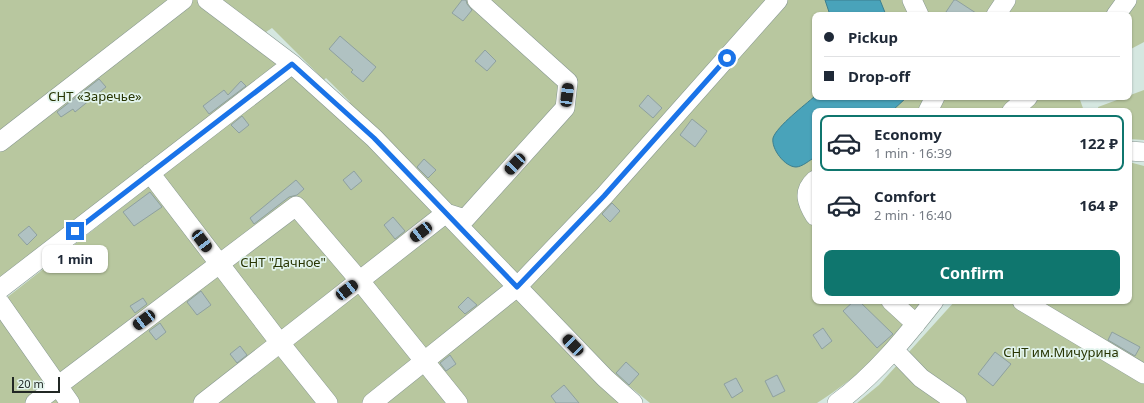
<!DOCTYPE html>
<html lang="en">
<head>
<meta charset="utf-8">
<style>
	:root { --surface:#fff; --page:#f6f6f7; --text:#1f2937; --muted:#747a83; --line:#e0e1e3; --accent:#0f766e }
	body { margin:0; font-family:"Noto Sans",sans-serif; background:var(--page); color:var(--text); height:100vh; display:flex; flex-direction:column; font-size:15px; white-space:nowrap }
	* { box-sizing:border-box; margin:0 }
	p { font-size:13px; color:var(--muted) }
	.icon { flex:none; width:22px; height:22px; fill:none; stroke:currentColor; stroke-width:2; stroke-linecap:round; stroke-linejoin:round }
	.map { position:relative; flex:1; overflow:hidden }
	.side { position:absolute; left:812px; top:108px; width:320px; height:196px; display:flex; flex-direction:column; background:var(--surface); border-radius:8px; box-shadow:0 1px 3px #0004 }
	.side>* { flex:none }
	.hud { position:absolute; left:812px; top:12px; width:320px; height:88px; border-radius:8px; box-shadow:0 1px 3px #0004; display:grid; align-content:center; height:88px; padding:0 12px; background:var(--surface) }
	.scale { position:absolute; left:12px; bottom:10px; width:48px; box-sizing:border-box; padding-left:4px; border:2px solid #212724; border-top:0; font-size:11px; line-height:14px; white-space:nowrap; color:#212724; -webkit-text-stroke:3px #e2f4ed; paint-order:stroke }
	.end { position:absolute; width:18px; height:18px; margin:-9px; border:5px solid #1a73e8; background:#fff; box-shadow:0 0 0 2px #fff }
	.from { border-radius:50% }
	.bubble { position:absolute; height:28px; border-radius:8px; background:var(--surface); box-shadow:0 1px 3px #0004; font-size:13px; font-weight:700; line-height:28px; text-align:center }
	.car { position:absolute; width:12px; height:24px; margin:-12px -6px; border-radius:5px; box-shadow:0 0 3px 1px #0007; background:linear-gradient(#222 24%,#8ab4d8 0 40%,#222 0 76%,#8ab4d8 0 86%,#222 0) }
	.hud b { display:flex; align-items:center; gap:14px; height:38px; font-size:15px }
	.hud b+b { border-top:1px solid var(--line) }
	.hud i { width:10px; height:10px; background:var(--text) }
	ul { padding:7px 0 0; list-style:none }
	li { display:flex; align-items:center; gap:12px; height:56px; margin:0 8px 6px; padding:0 4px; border:2px solid transparent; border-radius:8px }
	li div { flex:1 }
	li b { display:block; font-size:15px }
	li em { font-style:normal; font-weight:700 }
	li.on { border-color:var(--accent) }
	li>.icon { width:36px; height:36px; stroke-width:1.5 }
	.primary-button { display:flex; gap:8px; margin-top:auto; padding:8px 12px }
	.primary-button a { flex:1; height:46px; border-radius:8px; background:var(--accent); color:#fff; font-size:16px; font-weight:700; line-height:46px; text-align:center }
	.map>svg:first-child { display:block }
	.green { fill:#b8c79f }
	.water { fill:#49a3ba; stroke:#3d7e8d }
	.building { fill:#b0c2c2; stroke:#8ea09f }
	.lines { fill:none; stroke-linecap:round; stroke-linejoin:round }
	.minor-casing { stroke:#889892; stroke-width:20 }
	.minor { stroke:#fff; stroke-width:19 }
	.route { stroke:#1a73e8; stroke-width:5 }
	.labels { text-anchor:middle; stroke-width:3.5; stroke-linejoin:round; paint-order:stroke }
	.park-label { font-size:13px; fill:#283503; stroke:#e2f4ed }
</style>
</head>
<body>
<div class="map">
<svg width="1144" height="403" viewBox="0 0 1144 403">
	<rect width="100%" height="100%" fill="#d5e7e0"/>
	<path class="green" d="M 0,0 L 203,0 L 284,63 L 0,290 Z
		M 222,0 L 1144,0 L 1144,42 L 1129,50 L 1129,15 L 815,15 L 815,97 L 1079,97 L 1084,111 L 815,111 L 815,301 L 925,301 C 896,341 859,377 817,403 L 650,403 L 602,364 L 348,105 L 350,102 L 326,78 L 324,80 L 272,28 L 263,34 Z
		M 297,70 L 622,403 L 0,403 L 0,303 Z
		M 1144,90 L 1144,140 L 1129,139 L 1129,111 L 1099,111 L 1098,107 Z
		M 1129,162 L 1144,166 L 1144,403 L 857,403 L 879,385 L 955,301 L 1129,301 Z"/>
	<path class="water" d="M 825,0 L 880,0 L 886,15 L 830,15 Z
		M 815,96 L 815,97 L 907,97 L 892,111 L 815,111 L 815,157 C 810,160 802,167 796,167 C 785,167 771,149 773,138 C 777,126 805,105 815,96 Z"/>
	<path class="building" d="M 462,0 L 466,0 L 467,4 L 472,10 L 463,21 L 452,13 Z
		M 954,0 L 956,0 L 979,15 L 944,15 Z
		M 340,36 L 376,67 L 363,82 L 351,72 L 353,70 L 329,49 Z
		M 485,50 L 496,61 L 487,71 L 475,61 Z
		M 99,79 L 106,87 L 75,112 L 73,109 L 61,117 L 57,112 Z
		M 241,81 L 246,86 L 209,114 L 203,106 L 224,90 L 228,95 Z
		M 648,95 L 662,108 L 653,118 L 639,106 Z
		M 242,116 L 249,125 L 239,133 L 231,125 Z
		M 692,119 L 707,131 L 695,147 L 680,135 Z
		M 424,159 L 436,170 L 428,178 L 417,167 Z
		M 354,171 L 362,181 L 351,190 L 343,180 Z
		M 296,180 L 304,189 L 297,195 L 289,197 L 254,224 L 250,218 Z
		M 150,192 L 162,207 L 134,226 L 123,212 Z
		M 612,203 L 620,211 L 610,222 L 602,214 Z
		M 393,217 L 405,231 L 395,239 L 384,225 Z
		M 29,226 L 37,235 L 27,245 L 18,235 Z
		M 201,291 L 211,305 L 197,315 L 187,302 Z
		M 468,297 L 477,305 L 465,314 L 458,307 Z
		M 143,298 L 147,304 L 135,313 L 130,306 Z
		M 854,301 L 859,301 L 893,334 L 877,348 L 843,311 Z
		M 160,323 L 166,332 L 156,340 L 149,331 Z
		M 823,328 L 832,341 L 822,349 L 813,335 Z
		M 1112,332 L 1140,347 L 1135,356 L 1108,340 Z
		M 240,346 L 247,355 L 237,363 L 230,354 Z
		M 995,352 L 1011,364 L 993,386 L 978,374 Z
		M 450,355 L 456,364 L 446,371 L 440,363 Z
		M 626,362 L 639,374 L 629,385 L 616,373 Z
		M 777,375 L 785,391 L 773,397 L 765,381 Z
		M 736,378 L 743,391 L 732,398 L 724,384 Z
		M 564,385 L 579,403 L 556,403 L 551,396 Z"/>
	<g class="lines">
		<defs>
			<path id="minor" d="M 207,0 L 292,64 L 374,138 L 605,378 L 633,403
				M 912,0 L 919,15
				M 996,15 L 1006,0
				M 1116,15 L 1127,0
				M 928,111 L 935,97
				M 1012,111 L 1028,97
				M 0,142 L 183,0
				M 1129,151 L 1144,152
				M 150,173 L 280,343 L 328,403
				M 815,180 C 802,192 807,203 815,216
				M 0,289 L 292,64
				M 891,301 L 916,324
				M 1022,301 L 1144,374
				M 0,303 L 70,403
				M 894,350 L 921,378 L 957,403
				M 35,403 L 296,206 L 360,281 L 458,403
				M 203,403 L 446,213 L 465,219 L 565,108 L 568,82 L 477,0
				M 372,403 L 517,287 L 604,196 L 778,0
				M 837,403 C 875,375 905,338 934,301"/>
		</defs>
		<use href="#minor" class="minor-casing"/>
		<use href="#minor" class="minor"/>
	</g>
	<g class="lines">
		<path class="route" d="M 75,231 L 292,64 L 374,138 L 517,287 L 604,196 L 727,58"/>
	</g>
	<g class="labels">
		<g class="park-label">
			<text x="95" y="101">СНТ «Заречье»</text>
			<text x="283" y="267">СНТ "Дачное"</text>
			<text x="1061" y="357">СНТ им.Мичурина</text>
		</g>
	</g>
</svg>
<div class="scale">20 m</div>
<i class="end from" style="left:727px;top:58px"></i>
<i class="end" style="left:75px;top:231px"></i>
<div class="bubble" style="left:42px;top:245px;width:66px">1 min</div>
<i class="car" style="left:567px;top:95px;rotate:7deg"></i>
<i class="car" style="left:515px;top:164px;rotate:223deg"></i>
<i class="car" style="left:421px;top:232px;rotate:232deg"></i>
<i class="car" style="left:202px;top:241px;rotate:143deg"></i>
<i class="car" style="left:347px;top:290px;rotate:52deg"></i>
<i class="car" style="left:144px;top:320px;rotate:233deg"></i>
<i class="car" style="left:573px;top:345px;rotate:316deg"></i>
<div class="hud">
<b><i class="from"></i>Pickup</b>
<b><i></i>Drop-off</b>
</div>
<section class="side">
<ul>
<li class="on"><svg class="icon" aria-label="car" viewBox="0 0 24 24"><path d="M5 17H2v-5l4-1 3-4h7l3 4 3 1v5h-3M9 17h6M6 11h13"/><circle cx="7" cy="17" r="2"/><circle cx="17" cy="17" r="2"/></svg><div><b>Economy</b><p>1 min · 16:39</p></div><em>122 ₽</em></li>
<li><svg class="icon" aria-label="car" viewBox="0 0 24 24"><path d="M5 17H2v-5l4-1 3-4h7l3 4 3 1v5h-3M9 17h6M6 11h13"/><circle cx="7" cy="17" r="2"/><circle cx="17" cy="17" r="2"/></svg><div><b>Comfort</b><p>2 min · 16:40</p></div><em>164 ₽</em></li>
</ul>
<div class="primary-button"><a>Confirm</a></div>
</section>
</div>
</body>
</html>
